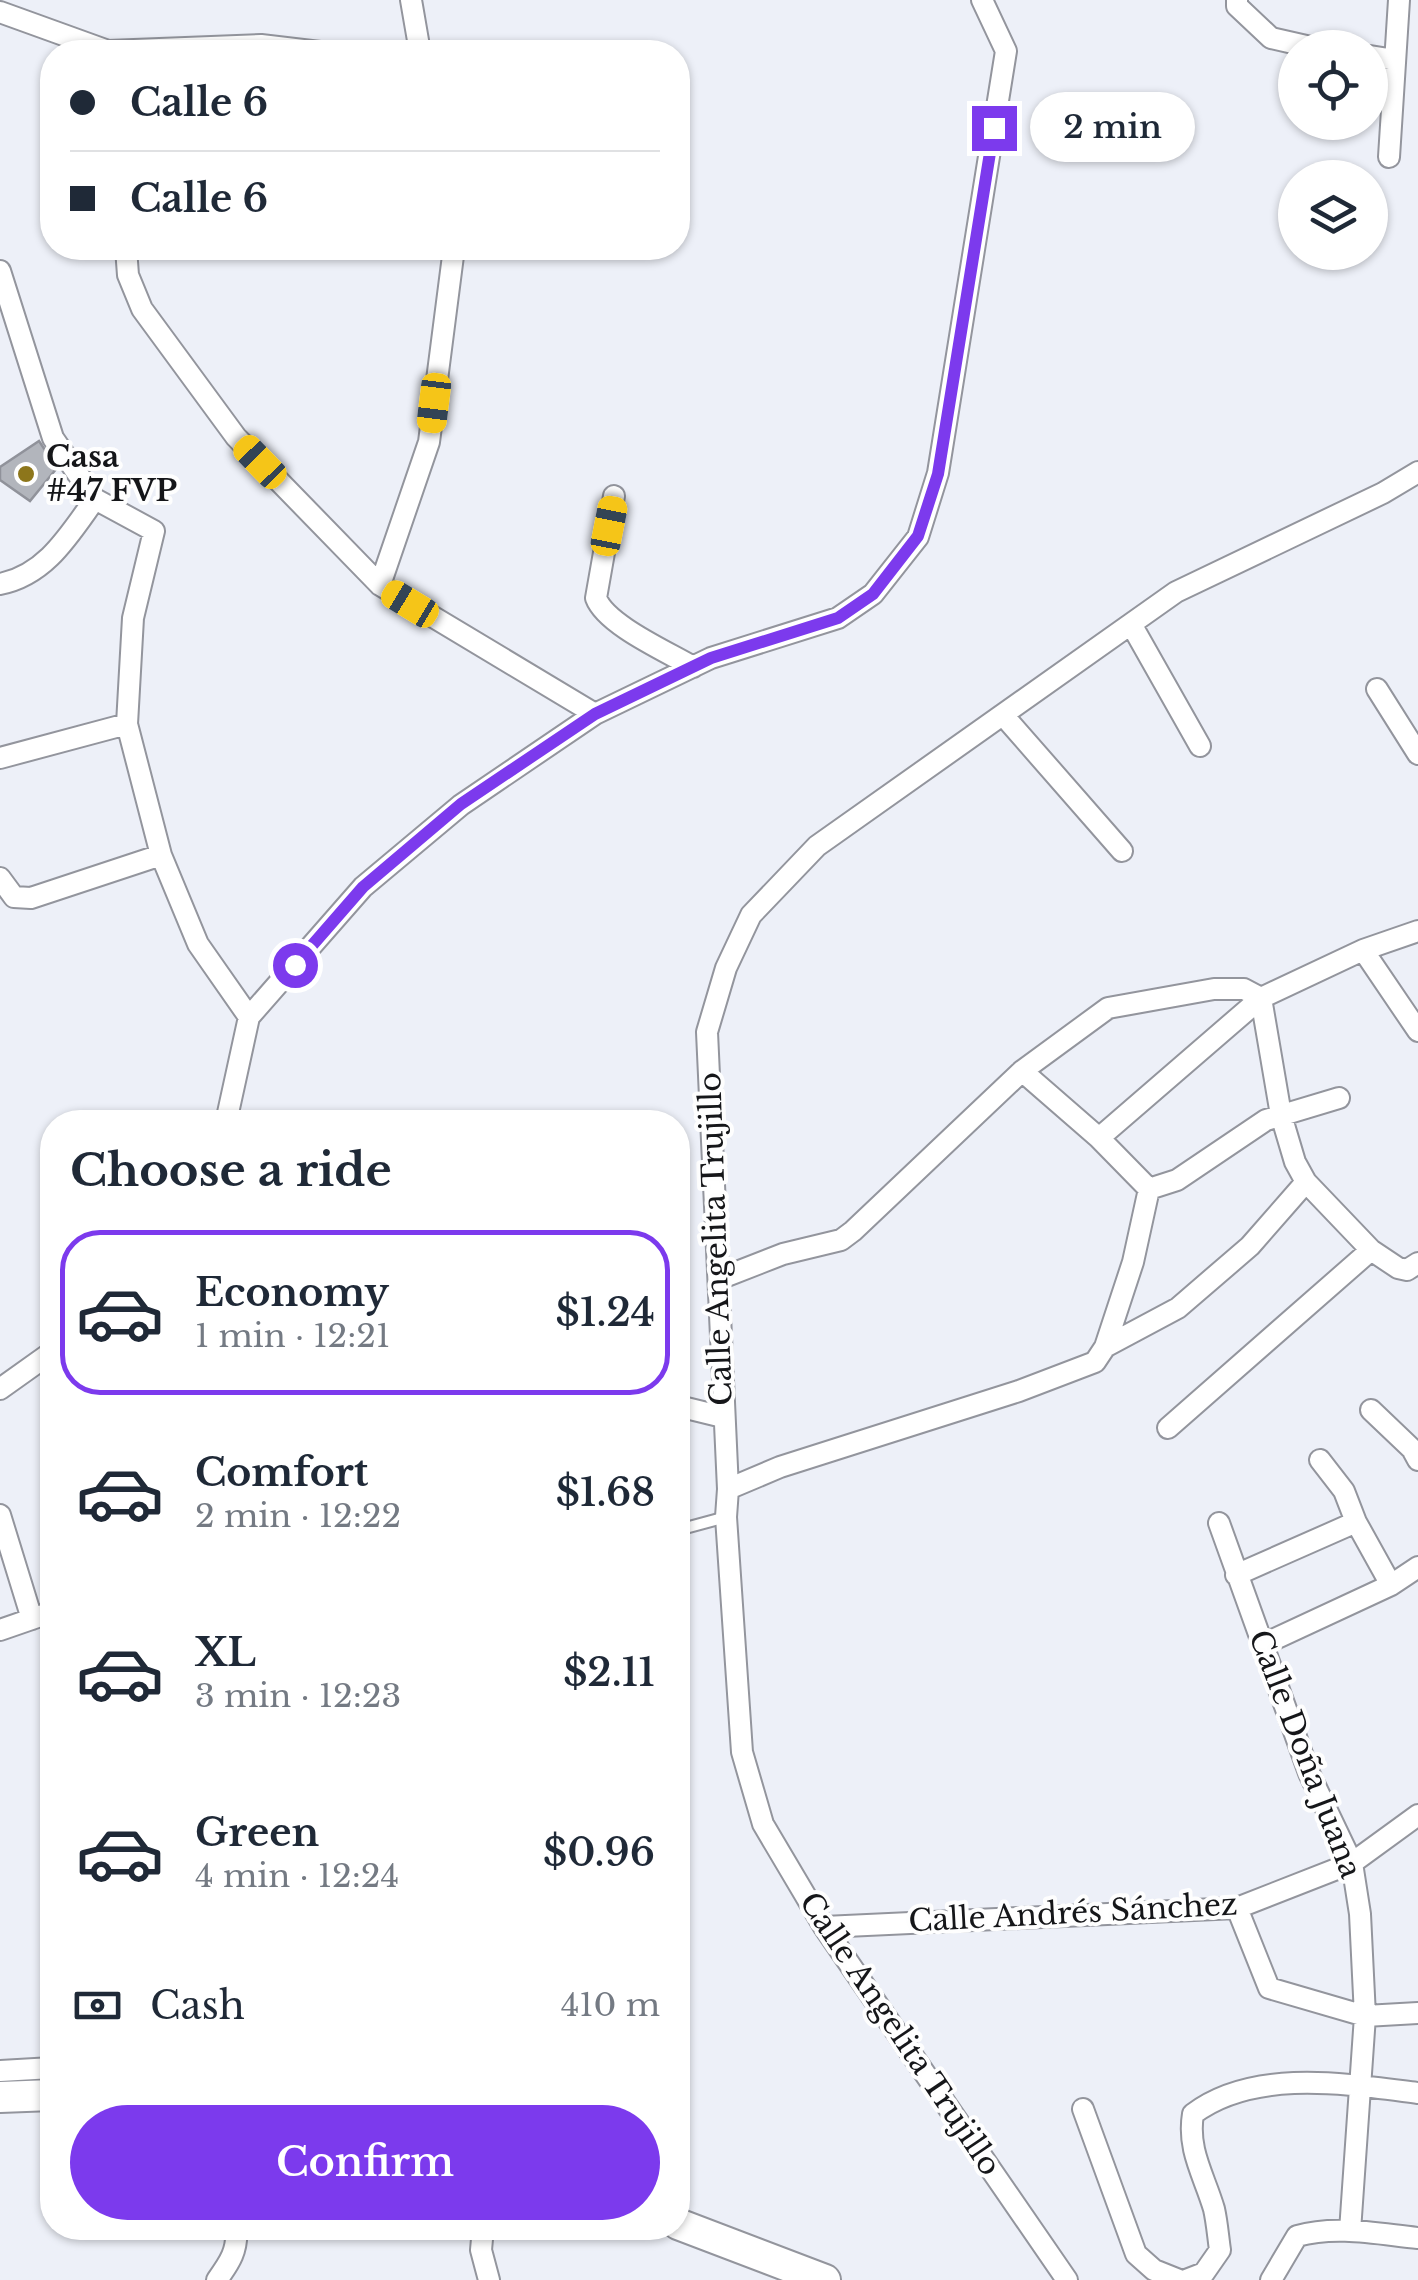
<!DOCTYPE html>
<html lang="en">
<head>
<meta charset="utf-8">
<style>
	:root { --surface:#fff; --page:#f2f2f3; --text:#1f2937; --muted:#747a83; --line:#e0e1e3; --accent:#7c3aed }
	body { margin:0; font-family:"Libre Baskerville",serif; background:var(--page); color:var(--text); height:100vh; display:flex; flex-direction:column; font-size:38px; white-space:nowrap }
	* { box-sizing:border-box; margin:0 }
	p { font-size:32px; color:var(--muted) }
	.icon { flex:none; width:55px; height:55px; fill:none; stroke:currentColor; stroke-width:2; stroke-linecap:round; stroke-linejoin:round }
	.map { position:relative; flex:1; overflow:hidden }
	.details { position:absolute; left:40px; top:1110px; width:650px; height:1130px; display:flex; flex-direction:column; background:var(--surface); border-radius:40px; box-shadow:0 2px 8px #0004 }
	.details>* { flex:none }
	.top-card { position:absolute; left:40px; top:40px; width:650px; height:220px; border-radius:40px; box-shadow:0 2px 8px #0004; display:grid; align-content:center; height:220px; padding:0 30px; background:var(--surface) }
	.tools { position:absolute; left:1278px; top:30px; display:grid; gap:20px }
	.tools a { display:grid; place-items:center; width:110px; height:110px; border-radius:50%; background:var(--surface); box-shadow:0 2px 8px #0004; font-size:50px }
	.end { position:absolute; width:45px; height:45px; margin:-22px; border:12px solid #7c3aed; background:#fff; box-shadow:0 0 0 5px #fff }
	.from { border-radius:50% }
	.bubble { position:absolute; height:70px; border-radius:35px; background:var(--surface); box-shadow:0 2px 8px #0004; font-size:32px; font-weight:600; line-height:70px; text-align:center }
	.car { position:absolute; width:30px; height:60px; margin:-30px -15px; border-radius:12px; box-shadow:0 0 8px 2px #0007; background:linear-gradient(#f5c518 24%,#345 0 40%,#f5c518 0 76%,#345 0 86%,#f5c518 0) }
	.top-card b { display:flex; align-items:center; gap:35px; height:95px; font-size:38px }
	.top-card b+b { border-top:2px solid var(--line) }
	.top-card i { width:25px; height:25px; background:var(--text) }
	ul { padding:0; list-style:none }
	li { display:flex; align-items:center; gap:30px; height:165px; margin:0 20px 15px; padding:0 10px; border:5px solid transparent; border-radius:40px }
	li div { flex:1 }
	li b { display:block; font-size:38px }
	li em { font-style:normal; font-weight:600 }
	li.on { border-color:var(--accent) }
	li>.icon { width:90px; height:90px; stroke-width:1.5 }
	h2 { padding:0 30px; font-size:45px; line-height:120px }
	.pay { display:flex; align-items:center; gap:25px; height:110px; padding:0 30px; font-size:38px }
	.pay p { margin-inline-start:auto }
	.button { display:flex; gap:20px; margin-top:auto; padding:20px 30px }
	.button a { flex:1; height:115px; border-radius:60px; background:var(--accent); color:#fff; font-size:40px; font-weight:600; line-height:115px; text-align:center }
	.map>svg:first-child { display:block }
	.building { fill:#b2b5bc; stroke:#90929a; stroke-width:2.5 }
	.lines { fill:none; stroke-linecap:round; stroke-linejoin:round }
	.service-casing { stroke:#93959d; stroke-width:14 }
	.minor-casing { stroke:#93959d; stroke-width:24 }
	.secondary-casing { stroke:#93959d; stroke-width:34 }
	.service { stroke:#fff; stroke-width:10 }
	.minor { stroke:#fff; stroke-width:20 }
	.secondary { stroke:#fff; stroke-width:30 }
	.route { stroke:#7c3aed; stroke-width:12 }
	.poi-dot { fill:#8d761b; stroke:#fefefe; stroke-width:4 }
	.labels { text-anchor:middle; stroke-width:8; stroke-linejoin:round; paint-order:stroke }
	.poi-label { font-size:30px; font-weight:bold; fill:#151619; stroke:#fefefe; text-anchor:start }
	.street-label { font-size:30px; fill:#151619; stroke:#fefefe }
</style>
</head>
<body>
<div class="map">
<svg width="1418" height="2280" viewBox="0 0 1418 2280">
	<rect width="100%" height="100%" fill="#edf0f8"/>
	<path class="building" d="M 39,441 L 57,468 L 30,501 L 0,480 L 0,467 Z"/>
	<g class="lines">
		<defs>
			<path id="service" d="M 678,1530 L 726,1517"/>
			<path id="minor" d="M 411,0 L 420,52
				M 1237,0 L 1237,6 L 1271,38 L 1315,48
				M 0,12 L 108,51 L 261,45 L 320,52
				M 1370,56 L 1395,60
				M 1389,157 L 1399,0
				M 126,248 L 128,275 L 142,309 L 236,437 L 380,585 L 595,714
				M 0,271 L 53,438 L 95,499 C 69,535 46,575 0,584
				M 614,496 L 596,598 C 606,625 668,652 693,667
				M 95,499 L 154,531 L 133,618 L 127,724 L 161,855 L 198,944 L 249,1017
				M 380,585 L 429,442 L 454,248
				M 1131,624 L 1200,746
				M 1377,689 L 1418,754
				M 1003,715 L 1122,851
				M 0,758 L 127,724
				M 0,878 L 14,897 L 31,898 L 161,855
				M 1363,950 L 1418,931
				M 1022,1071 L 1108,1008 L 1214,989 L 1244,989 L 1261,998 L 1281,1115 L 1295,1162 L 1306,1182 L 1371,1250 L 1398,1268 L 1407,1270 L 1418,1263
				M 226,1122 L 249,1017 L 363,887 L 461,805 L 595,714 L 711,658 L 838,618 L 873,594 L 918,537 L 938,473 L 1006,51 L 982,0
				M 1099,1138 L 1261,998 L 1363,950 L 1418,1031
				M 719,1279 L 783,1254 L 841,1240 L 853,1231 L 1022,1071 L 1099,1138 L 1149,1189 L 1177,1180 L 1266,1120 L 1339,1098
				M 1105,1347 L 1178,1308 L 1250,1246 L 1306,1182
				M 0,1389 L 52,1352
				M 678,1406 L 723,1417
				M 1371,1410 L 1412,1449 L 1418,1460
				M 1168,1428 L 1371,1250
				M 1320,1460 L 1344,1491 L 1356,1522 L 1391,1585
				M 728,1489 L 780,1467 L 1019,1391 L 1095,1362 L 1105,1347 L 1133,1262 L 1149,1189
				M 0,1515 L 32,1619
				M 1219,1523 L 1309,1773 L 1352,1863 L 1360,1914 L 1365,2016 L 1350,2231
				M 1236,1575 L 1356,1522
				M 0,1630 L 52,1612
				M 1264,1644 L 1391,1585 L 1418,1567
				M 1237,1908 L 1269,1988 L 1365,2016 L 1418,2013
				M 824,1927 L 1237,1908 L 1352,1863 L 1418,1815
				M 0,2071 L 52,2068
				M 1083,2109 L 1136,2254 L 1154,2270 L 1179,2280
				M 483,2228 L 481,2250 L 489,2280
				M 217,2280 C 230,2262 238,2250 236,2228
				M 1067,2280 L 824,1927 L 763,1824 L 742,1752 L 726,1517 L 728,1489 L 707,1032 L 726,968 L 751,915 L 817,846 L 1176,592 L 1383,493 L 1418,472
				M 1186,2280 L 1204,2273 L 1220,2250 C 1218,2236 1217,2222 1214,2209 C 1204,2175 1187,2150 1193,2114 C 1254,2068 1347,2084 1418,2093
				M 1271,2280 L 1297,2236 C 1336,2225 1378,2234 1418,2238"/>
			<path id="secondary" d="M 0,2097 L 52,2095
				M 678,2224 L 825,2280"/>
		</defs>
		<use href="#service" class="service-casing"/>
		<use href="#minor" class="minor-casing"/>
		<use href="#secondary" class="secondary-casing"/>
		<use href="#service" class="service"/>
		<use href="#minor" class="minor"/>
		<use href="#secondary" class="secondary"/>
	</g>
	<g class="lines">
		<path class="route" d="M 295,965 L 363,887 L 461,804 L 595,714 L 711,658 L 838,618 L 873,594 L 918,536 L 938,474 L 994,128"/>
	</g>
	<circle class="poi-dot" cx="26" cy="474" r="10"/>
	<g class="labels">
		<g class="poi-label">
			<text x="46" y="467">Casa<tspan x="46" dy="34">#47 FVP</tspan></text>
		</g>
		<g class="street-label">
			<text transform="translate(716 1239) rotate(-92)" y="10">Calle Angelita Trujillo</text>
			<text transform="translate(1305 1754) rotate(69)" y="10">Calle Doña Juana</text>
			<text transform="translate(1073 1913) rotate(-3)" y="10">Calle Andrés Sánchez</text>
			<text transform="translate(900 2034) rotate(56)" y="10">Calle Angelita Trujillo</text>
		</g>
	</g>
</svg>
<div class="tools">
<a><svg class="icon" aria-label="locate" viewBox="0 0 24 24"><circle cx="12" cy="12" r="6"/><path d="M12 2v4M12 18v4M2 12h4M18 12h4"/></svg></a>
<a><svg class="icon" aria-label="layers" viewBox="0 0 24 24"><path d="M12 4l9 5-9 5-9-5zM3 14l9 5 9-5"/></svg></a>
</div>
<i class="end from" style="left:295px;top:965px"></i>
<i class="end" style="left:994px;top:128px"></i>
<div class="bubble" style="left:1030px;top:92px;width:165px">2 min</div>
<i class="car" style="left:434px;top:403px;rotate:187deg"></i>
<i class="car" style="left:260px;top:462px;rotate:316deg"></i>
<i class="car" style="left:609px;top:526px;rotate:11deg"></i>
<i class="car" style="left:410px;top:604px;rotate:301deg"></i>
<div class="top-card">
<b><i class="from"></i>Calle 6</b>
<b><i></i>Calle 6</b>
</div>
<section class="details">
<h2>Choose a ride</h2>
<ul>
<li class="on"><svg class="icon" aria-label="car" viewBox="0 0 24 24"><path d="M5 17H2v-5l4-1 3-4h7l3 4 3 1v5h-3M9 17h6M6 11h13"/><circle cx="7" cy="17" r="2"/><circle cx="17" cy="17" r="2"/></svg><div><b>Economy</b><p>1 min · 12:21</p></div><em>$1.24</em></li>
<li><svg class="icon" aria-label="car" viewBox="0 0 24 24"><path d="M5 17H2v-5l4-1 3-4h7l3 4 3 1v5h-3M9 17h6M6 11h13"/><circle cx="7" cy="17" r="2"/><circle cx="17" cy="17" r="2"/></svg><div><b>Comfort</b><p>2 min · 12:22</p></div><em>$1.68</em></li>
<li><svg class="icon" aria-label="car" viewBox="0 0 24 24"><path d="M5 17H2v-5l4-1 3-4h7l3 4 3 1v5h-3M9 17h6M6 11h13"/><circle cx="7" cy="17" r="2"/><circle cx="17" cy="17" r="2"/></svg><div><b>XL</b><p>3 min · 12:23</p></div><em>$2.11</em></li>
<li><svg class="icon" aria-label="car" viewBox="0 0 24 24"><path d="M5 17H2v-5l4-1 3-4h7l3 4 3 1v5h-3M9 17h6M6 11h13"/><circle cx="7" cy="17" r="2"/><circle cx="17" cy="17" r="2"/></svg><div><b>Green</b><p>4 min · 12:24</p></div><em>$0.96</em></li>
</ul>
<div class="pay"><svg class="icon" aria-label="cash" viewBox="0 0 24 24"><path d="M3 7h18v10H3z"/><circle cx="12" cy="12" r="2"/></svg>Cash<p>410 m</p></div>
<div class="button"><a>Confirm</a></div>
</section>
</div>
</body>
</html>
